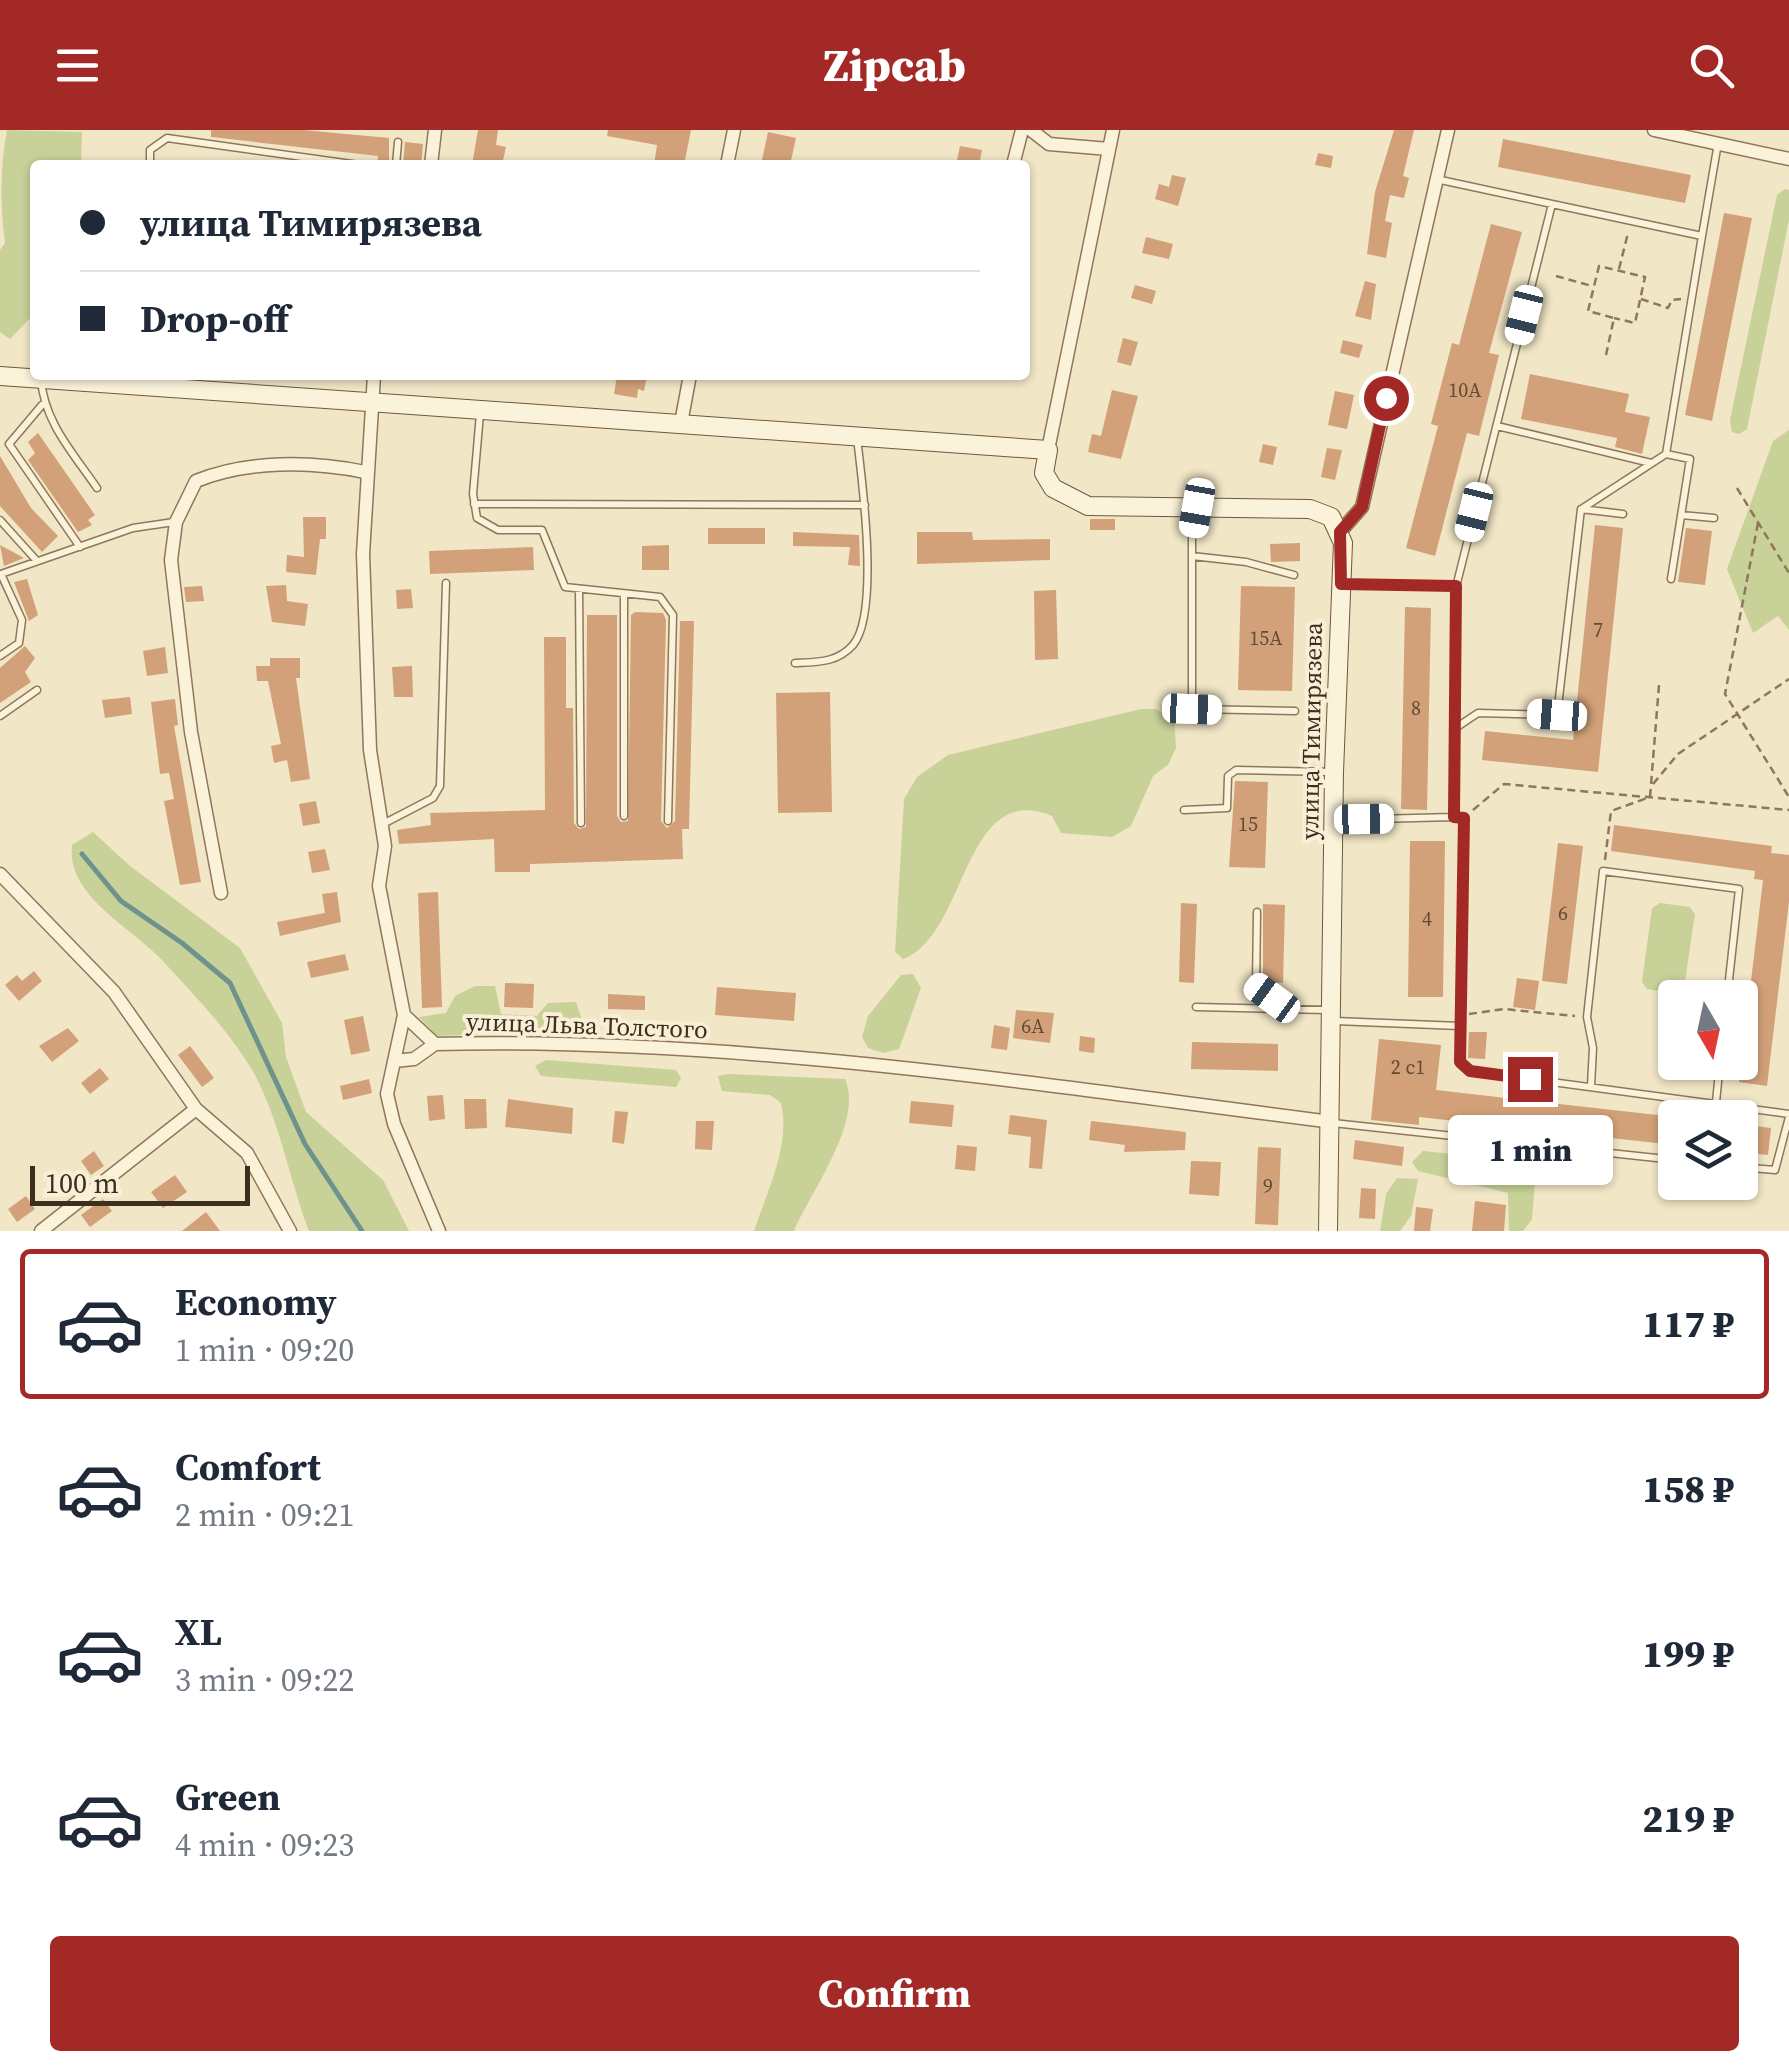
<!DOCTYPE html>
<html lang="en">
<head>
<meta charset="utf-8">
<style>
	:root { --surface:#fff; --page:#f6f6f7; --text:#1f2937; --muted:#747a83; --line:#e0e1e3; --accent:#a22925 }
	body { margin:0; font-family:"Source Serif 4",serif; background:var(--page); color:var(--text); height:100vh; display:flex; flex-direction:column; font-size:38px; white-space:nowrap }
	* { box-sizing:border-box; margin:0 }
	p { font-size:32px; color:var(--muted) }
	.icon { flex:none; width:55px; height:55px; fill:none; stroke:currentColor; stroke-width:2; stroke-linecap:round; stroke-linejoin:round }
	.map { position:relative; height:1101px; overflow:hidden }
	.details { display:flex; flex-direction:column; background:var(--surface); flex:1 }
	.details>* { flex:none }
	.guide { position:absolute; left:30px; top:30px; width:1000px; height:220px; border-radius:10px; box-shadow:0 2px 8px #0004; display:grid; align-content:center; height:220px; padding:0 50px; background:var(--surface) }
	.needle { width:65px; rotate:171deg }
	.tools { position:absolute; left:1658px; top:850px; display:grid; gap:20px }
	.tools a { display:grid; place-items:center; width:100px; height:100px; border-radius:10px; background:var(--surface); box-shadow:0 2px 8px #0004; font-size:50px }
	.scale { position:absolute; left:30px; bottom:25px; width:220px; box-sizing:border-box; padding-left:10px; border:5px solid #3d2f1e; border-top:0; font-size:28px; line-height:35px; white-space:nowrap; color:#3d2f1e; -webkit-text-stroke:8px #f8efd6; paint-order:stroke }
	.end { position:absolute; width:45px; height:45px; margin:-22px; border:12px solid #a22925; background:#fff; box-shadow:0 0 0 5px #fff }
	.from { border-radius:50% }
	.bubble { position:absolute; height:70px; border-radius:10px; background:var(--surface); box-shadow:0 2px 8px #0004; font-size:32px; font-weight:800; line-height:70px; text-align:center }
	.car { position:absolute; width:30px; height:60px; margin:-30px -15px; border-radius:12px; box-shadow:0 0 8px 2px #0007; background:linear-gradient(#fff 24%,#345 0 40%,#fff 0 76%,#345 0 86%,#fff 0) }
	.guide b { display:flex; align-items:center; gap:35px; height:95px; font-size:38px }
	.guide b+b { border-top:2px solid var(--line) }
	.guide i { width:25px; height:25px; background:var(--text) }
	ul { padding:18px 0 0; list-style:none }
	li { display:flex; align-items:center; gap:30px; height:150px; margin:0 20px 15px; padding:0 30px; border:5px solid transparent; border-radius:10px }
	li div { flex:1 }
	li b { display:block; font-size:38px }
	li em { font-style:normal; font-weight:800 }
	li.active { border-color:var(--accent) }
	li>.icon { width:90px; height:90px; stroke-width:1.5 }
	.cta { display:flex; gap:20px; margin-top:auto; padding:20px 50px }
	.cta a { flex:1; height:115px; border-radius:10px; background:var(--accent); color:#fff; font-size:40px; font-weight:800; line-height:115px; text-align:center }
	header { display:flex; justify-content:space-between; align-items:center; height:130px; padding:0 50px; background:var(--accent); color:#fff; font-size:45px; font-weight:800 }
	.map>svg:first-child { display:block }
	.green { fill:#c8d198 }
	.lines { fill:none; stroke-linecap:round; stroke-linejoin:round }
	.stream { stroke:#6d948c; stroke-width:5 }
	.building { fill:#d2a179 }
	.lane-casing { stroke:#8e775a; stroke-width:9 }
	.street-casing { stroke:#8e775a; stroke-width:15 }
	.secondary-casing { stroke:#70583d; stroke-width:20 }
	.path { stroke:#8e775a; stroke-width:2.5; stroke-dasharray:8 5; stroke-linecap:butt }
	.lane { stroke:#fbf2da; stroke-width:6 }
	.street { stroke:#fbf2da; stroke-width:12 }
	.secondary { stroke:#fbf2da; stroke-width:18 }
	.route { stroke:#a22925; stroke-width:12 }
	.labels { text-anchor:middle; stroke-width:8; stroke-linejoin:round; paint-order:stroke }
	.number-label { font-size:20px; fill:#624c35 }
	.street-label { font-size:25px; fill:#3d2f1e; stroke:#f8efd6 }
</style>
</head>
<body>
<header><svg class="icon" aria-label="menu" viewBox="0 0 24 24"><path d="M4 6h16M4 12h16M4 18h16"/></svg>Zipcab<svg class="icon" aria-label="search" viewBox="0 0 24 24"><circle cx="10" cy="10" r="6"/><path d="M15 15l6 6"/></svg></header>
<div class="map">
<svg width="1789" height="1101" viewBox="0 0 1789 1101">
	<rect width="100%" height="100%" fill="#f1e6c6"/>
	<path class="green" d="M 7,0 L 82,2 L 81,35 L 35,35 L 35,183 L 10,209 L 0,202 L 0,120 L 5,113 C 0,76 0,36 7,0 Z
		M 1785,59 L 1789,60 L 1789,90 L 1747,299 L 1739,304 L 1732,302 L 1730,290 L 1777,65 Z
		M 1789,300 L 1789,500 L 1778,486 L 1753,503 L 1727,439 L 1773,311 Z
		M 1141,579 L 1156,579 L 1174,589 L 1176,618 L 1168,635 L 1153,646 L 1131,696 L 1112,707 L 1061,703 L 1052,686 C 962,649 968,805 903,829 L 895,822 L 904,669 L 917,647 L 948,625 Z
		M 93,702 L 130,736 L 240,818 L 282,893 L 286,927 L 306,982 L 383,1050 L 409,1101 L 309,1101 C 290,1051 281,997 257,949 C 235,907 194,865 162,830 C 131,797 66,766 72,715 Z
		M 1660,773 L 1690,777 L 1695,784 L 1684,858 L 1677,864 L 1647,859 L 1642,852 L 1652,778 Z
		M 913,844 L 921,858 L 899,919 L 883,923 L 868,918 L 862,907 L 868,886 L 901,845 Z
		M 475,856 L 495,856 L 501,884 L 537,886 L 548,873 L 576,872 L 588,907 L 519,903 L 437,906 L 419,887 L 446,883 L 455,866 Z
		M 1666,874 L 1675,875 L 1675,924 L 1662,923 Z
		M 546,930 L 676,940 L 681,948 L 676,957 L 541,946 L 535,936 Z
		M 728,944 L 845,949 C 864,992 810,1062 794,1101 L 754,1101 C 767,1062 791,1014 781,973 L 770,965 L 722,961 L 718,946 Z
		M 1423,1021 L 1550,1034 L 1549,1048 L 1535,1051 L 1532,1089 L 1523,1101 L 1509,1101 L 1508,1063 L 1418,1041 L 1412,1032 Z
		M 1397,1048 L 1418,1049 L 1411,1086 L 1400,1101 L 1380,1101 L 1386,1064 Z"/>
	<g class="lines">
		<path class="stream" d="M 82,724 L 121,771 L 182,813 L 230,853 L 305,1014 L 362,1101"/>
	</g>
	<path class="building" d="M 211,0 L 303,0 L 389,8 L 389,35 L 377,35 L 378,26 L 211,7 Z
		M 478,0 L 498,0 L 496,15 L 506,17 L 502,35 L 472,35 Z
		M 608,0 L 691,0 L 684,35 L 654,35 L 657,15 L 607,6 Z
		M 1394,0 L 1414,0 L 1403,46 L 1409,48 L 1404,68 L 1390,65 L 1385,91 L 1392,93 L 1386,128 L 1367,124 L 1375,62 Z
		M 768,2 L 796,8 L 790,35 L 761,35 Z
		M 1503,9 L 1691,45 L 1685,73 L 1498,37 Z
		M 405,12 L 423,14 L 421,35 L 403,35 Z
		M 960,16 L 982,20 L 979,35 L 956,35 Z
		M 1318,23 L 1333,26 L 1331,38 L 1315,35 Z
		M 1172,45 L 1186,48 L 1178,76 L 1155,69 L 1159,54 L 1169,57 Z
		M 1724,83 L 1752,88 L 1712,291 L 1685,285 Z
		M 1491,94 L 1522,102 L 1489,223 L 1499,225 L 1479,306 L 1467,303 L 1435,426 L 1406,418 L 1438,296 L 1431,294 L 1452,213 L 1459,215 Z
		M 1146,107 L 1173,114 L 1169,129 L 1142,123 Z
		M 1365,151 L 1376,154 L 1371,190 L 1355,186 Z
		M 1135,155 L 1156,161 L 1152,174 L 1131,168 Z
		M 1123,208 L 1138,212 L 1131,236 L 1117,232 Z
		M 1343,210 L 1363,215 L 1359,228 L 1340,223 Z
		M 1530,244 L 1629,264 L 1625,282 L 1650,287 L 1642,324 L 1615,317 L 1617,308 L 1521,289 Z
		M 617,245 L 647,245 L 644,261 L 638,259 L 637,268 L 614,264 Z
		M 1112,260 L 1138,266 L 1121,329 L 1088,322 L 1092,304 L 1101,306 Z
		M 1335,261 L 1354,265 L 1347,299 L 1328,295 Z
		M 38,303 L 95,385 L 88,390 L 92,395 L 78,402 L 28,330 L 35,323 L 28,312 Z
		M 1263,314 L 1277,317 L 1273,335 L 1259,332 Z
		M 1327,318 L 1342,320 L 1335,350 L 1321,347 Z
		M 0,326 L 31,378 L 58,406 L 42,422 L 0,376 Z
		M 303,387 L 326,387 L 326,409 L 320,409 L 316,445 L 286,442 L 287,425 L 304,427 Z
		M 1090,389 L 1115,389 L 1115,400 L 1090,400 Z
		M 1595,395 L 1623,398 L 1598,642 L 1482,630 L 1485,601 L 1573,610 Z
		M 708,398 L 765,398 L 765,414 L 708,414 Z
		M 1686,398 L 1712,401 L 1705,455 L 1678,452 Z
		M 793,402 L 859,405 L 860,436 L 848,435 L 850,417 L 793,416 Z
		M 917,402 L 972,402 L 973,410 L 1050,409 L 1050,430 L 917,434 Z
		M 1300,413 L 1300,431 L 1271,432 L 1270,414 Z
		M 0,415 L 24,428 L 4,436 Z
		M 669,415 L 669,440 L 642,440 L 642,416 Z
		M 533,417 L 534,440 L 430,444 L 429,421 Z
		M 27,449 L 38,485 L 29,491 L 14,452 Z
		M 286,455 L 287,471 L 308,474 L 305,496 L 272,492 L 266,456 Z
		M 202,456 L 204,471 L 186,472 L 184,457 Z
		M 1241,456 L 1295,457 L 1292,561 L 1238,560 Z
		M 411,459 L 413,478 L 397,479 L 396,460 Z
		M 1056,460 L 1058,529 L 1035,530 L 1034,461 Z
		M 1405,477 L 1431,478 L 1427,680 L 1401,679 Z
		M 635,482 L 663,483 L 666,490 L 661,691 L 667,698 L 675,691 L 680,491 L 694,491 L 689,699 L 682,699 L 683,729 L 530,734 L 530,742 L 495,742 L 494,709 L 399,714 L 397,700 L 431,695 L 430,683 L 545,680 L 544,507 L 566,507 L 566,578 L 573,578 L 574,693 L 579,699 L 586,697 L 587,485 L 617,485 L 617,686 L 621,692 L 628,691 L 631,485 Z
		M 25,516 L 35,528 L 25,542 L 31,552 L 0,573 L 0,538 Z
		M 165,517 L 168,543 L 147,546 L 143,521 Z
		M 270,528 L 300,528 L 300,548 L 296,548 L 310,649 L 291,652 L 287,630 L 274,633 L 271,616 L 281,614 L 268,551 L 257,551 L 256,536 L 270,536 Z
		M 412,536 L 413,567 L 394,567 L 392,537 Z
		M 830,562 L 832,682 L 778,683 L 776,563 Z
		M 130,567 L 132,584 L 105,588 L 102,570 Z
		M 175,569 L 178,595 L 174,596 L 201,752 L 180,755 L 164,671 L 174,669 L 169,643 L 160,644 L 151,572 Z
		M 1235,651 L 1268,652 L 1265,738 L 1229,737 Z
		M 316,671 L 320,693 L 303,696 L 299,674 Z
		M 1614,695 L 1772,716 L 1771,723 L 1789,725 L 1789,772 L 1767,956 L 1739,952 L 1763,750 L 1754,749 L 1755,741 L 1611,721 Z
		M 1410,711 L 1445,711 L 1443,867 L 1408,867 Z
		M 1558,713 L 1583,716 L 1567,854 L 1542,851 Z
		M 325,719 L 330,740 L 312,743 L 308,722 Z
		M 337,762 L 341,792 L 280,806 L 277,792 L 325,783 L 322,764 Z
		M 438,762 L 442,877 L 422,878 L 418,763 Z
		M 1181,773 L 1197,774 L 1194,853 L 1179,852 Z
		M 1263,774 L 1285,775 L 1283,853 L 1263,852 Z
		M 345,824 L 349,840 L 311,848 L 307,832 Z
		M 34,841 L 42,851 L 19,871 L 5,855 L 17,845 L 22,851 Z
		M 1517,848 L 1539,851 L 1535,880 L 1513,877 Z
		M 505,853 L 534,854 L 533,878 L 504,877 Z
		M 717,857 L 796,863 L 794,891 L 715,885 Z
		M 608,864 L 645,866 L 645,880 L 608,879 Z
		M 1016,880 L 1054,883 L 1050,913 L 1013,908 Z
		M 363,886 L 370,921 L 351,925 L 344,890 Z
		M 994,895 L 1010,898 L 1007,920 L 991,918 Z
		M 68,898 L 79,911 L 52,932 L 39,916 Z
		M 1469,902 L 1487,902 L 1485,929 L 1468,928 Z
		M 1080,906 L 1095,908 L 1094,923 L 1079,921 Z
		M 1379,909 L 1441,915 L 1436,960 L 1675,987 L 1675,1015 L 1419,987 L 1419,995 L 1371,990 Z
		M 1192,912 L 1278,914 L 1278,941 L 1191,939 Z
		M 190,916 L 214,948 L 202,957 L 178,925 Z
		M 100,938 L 109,949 L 90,964 L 81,953 Z
		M 369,949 L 372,963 L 343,970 L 340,956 Z
		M 443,965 L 445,989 L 429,991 L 427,966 Z
		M 464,969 L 486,969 L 487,998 L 465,999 Z
		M 508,969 L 573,978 L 572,1004 L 505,997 Z
		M 911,971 L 954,975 L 952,997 L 909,993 Z
		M 615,981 L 628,982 L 624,1014 L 612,1012 Z
		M 1010,985 L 1047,990 L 1042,1039 L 1029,1038 L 1031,1007 L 1008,1004 Z
		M 696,991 L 714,991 L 712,1020 L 695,1019 Z
		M 1091,991 L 1186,1002 L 1185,1020 L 1124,1022 L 1125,1015 L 1089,1010 Z
		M 1740,994 L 1771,998 L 1768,1025 L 1740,1022 Z
		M 1355,1010 L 1404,1017 L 1402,1036 L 1353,1029 Z
		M 957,1015 L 977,1017 L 975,1041 L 955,1039 Z
		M 1258,1017 L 1281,1018 L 1278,1095 L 1255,1094 Z
		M 94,1021 L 104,1036 L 91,1045 L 81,1031 Z
		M 1191,1031 L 1221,1032 L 1219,1066 L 1189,1064 Z
		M 175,1045 L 187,1062 L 163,1078 L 151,1062 Z
		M 1361,1058 L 1376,1059 L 1375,1089 L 1359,1088 Z
		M 26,1066 L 35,1079 L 17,1092 L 8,1079 Z
		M 103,1069 L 112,1081 L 90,1097 L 81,1085 Z
		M 1475,1071 L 1506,1075 L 1504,1101 L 1472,1101 Z
		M 1416,1077 L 1433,1079 L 1430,1101 L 1414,1101 Z
		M 206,1082 L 220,1101 L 182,1101 Z"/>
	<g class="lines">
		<defs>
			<path id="lane" d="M 150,35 L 150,20 L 167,8 L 359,35
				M 396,35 L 398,12
				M 1436,49 L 1552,74 L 1456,457
				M 1552,74 L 1702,106 L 1718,13
				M 41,249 C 44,292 73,323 97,358
				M 42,275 L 9,314 L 80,417
				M 480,284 L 473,364 L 477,388 L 498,400 L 542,400 L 565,457 L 660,467 L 673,485 L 668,691
				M 1497,296 L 1651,333
				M 474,374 L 865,375
				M 1583,378 L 1666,324
				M 1197,380 L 1192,408 L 1192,579 L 1295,581
				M 1681,385 L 1714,388
				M 0,390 L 37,431
				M 1192,426 L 1246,432 L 1294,445
				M 1671,449 L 1690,329 L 1666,324 L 1702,106
				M 579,459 L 581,693
				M 624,465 L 624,686
				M 0,526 L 19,513 L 22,490 L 1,444 L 133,398 L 174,392
				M 795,533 C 817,532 837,533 853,515 C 880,483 862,350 857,308
				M 0,586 L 37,560
				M 1457,597 L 1478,583 L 1557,585 L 1581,379 L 1623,384
				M 1184,680 L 1227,678 L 1228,646 L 1236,640 L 1332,642
				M 1335,690 L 1454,687
				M 383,694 L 433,668 L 440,656 L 446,453
				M 1257,782 L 1256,857 L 1288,880
				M 1196,877 L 1326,880
				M 1335,891 L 1460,896 L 1464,688 L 1454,687 L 1456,457 L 1343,454
				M 1460,896 L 1460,932 L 1470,941 L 1789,984
				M 1591,956 L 1593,918 L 1587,887 L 1603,741 L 1739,759 L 1727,868
				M 1716,972 L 1720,932
				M 1333,993 L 1675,1030
				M 1740,1037 L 1775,1040 L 1789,987"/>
			<path id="street" d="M 1031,0 L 1049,14 L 1109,19
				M 1654,0 L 1789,29
				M 431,35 L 435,0
				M 727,35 L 734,0
				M 1013,35 L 1022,0
				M 374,245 L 363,424 L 370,620 L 385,716 L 379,756 L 404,885 L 435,914 C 736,907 1034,954 1332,992
				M 681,293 L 690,245
				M 1048,320 L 1113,0
				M 1340,402 L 1362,377 L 1448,0
				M 0,744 L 114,862 L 196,979 L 247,1023 L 290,1101
				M 221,763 L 191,602 L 171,430 L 176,392 L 196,351 C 248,330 311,331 365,342
				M 404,885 L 387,964 L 394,994 L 439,1101
				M 394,931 L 414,929 L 435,914
				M 41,1101 L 196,979"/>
			<path id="secondary" d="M 0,246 L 1048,320 L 1044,343 L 1053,358 L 1088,376 L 1310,379 L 1331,387 L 1343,413 L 1334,642 L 1328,1101"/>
		</defs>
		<use href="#lane" class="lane-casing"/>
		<use href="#street" class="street-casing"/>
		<use href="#secondary" class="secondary-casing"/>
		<path class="path" d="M 1619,139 L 1628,103
			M 1556,146 L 1592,156
			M 1641,169 L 1668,178 L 1672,170 L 1681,169
			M 1606,225 L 1614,188 L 1588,181 L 1599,136 L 1645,147 L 1635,193 L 1614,188
			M 1737,358 L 1789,443
			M 1758,393 L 1725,564 L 1789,667
			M 1653,654 L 1678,624 L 1789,549
			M 1473,680 L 1504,654 L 1789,680
			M 1605,730 L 1611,681 L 1650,667 L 1659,555
			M 1469,884 L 1504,879 L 1575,886"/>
		<use href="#lane" class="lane"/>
		<use href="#street" class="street"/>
		<use href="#secondary" class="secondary"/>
	</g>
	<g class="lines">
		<path class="route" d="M 1386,268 L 1362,377 L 1340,402 L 1341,454 L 1456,456 L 1454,687 L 1464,688 L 1460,932 L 1470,941 L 1530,949"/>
	</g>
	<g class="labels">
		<g class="number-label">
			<text x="1465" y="267">10А</text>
			<text x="1598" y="507">7</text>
			<text x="1266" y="515">15А</text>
			<text x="1416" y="585">8</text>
			<text x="1248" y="701">15</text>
			<text x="1563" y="790">6</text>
			<text x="1427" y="796">4</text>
			<text x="1033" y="903">6А</text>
			<text x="1408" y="944">2 с1</text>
			<text x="1268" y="1063">9</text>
		</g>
		<g class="street-label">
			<text transform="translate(1311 601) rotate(-89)" y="9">улица Тимирязева</text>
			<text transform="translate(587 895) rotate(2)" y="9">улица Льва Толстого</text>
		</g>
	</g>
</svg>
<div class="tools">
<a><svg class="needle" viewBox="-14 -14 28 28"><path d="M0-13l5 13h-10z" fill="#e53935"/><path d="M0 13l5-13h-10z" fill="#747a83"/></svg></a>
<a><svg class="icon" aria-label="layers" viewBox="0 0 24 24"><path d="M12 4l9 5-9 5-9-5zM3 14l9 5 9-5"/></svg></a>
</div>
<div class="scale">100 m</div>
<i class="end from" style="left:1386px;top:268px"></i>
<i class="end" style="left:1530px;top:949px"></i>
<div class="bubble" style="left:1448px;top:985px;width:165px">1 min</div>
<i class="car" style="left:1524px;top:185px;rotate:194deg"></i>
<i class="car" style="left:1197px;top:378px;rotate:190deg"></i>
<i class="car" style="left:1474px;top:382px;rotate:194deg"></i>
<i class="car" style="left:1192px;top:579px;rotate:92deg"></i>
<i class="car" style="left:1557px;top:585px;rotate:274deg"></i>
<i class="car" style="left:1364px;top:689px;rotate:89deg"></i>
<i class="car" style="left:1272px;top:868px;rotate:306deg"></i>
<div class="guide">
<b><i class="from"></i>улица Тимирязева</b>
<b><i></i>Drop-off</b>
</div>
</div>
<section class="details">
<ul>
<li class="active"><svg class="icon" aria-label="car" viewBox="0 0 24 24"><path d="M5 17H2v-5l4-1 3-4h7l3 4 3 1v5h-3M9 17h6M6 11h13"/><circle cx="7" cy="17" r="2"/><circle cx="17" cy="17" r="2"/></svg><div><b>Economy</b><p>1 min · 09:20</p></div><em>117 ₽</em></li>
<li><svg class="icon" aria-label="car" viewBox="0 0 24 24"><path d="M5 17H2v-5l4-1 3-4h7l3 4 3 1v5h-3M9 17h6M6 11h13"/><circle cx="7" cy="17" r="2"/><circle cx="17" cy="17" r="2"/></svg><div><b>Comfort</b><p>2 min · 09:21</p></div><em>158 ₽</em></li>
<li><svg class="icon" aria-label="car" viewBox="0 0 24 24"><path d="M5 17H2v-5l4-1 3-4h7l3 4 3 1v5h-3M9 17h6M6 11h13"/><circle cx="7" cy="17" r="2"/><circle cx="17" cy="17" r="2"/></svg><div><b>XL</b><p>3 min · 09:22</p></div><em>199 ₽</em></li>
<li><svg class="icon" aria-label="car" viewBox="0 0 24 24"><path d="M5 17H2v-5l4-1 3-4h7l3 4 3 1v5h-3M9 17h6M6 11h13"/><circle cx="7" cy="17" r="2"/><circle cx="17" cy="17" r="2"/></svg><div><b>Green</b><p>4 min · 09:23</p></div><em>219 ₽</em></li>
</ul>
<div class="cta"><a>Confirm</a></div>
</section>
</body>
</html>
